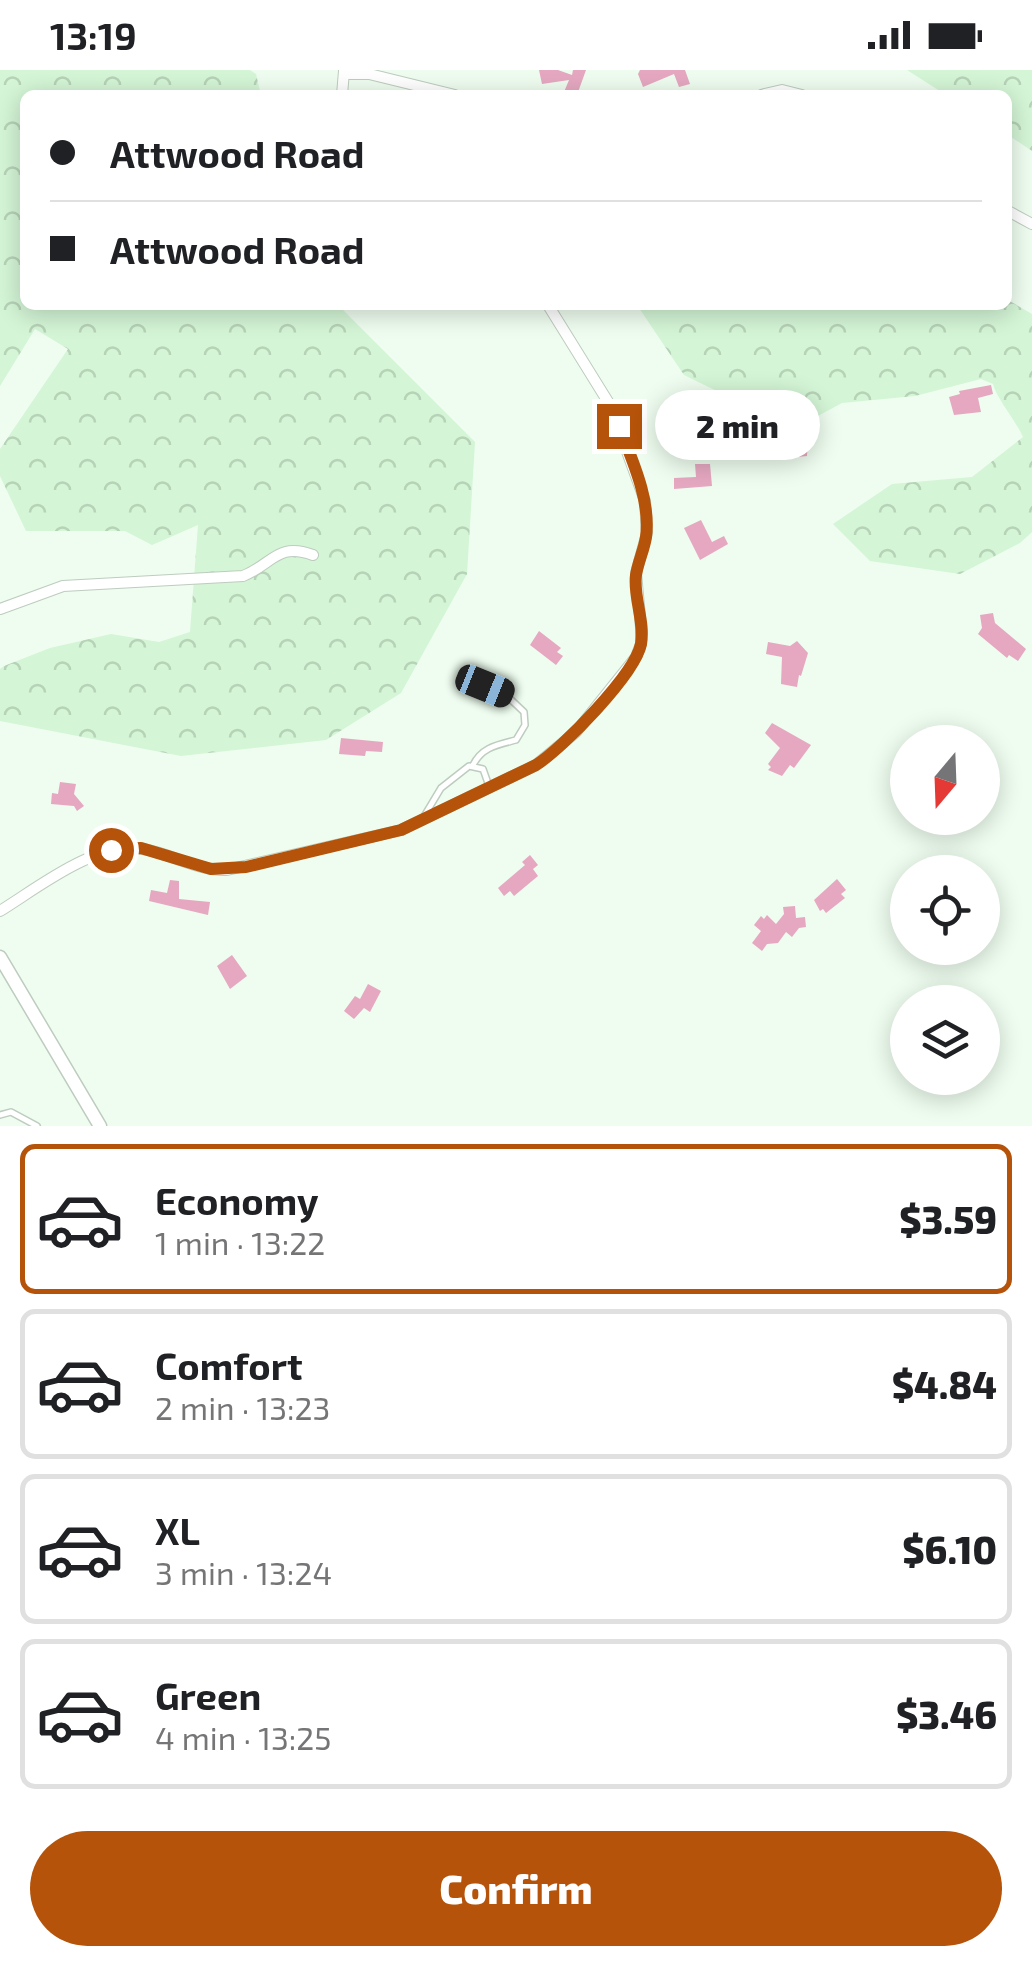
<!DOCTYPE html>
<html lang="en">
<head>
<meta charset="utf-8">
<style>
	:root { --surface:#fff; --page:#f6f6f6; --text:#202124; --muted:#757577; --line:#e0e0e0; --accent:#b45309 }
	body { margin:0; font-family:"Exo 2",sans-serif; background:var(--page); color:var(--text); height:100vh; display:flex; flex-direction:column; font-size:38px; white-space:nowrap }
	* { box-sizing:border-box; margin:0 }
	p { font-size:32px; color:var(--muted) }
	.icon { flex:none; width:55px; height:55px; fill:none; stroke:currentColor; stroke-width:2; stroke-linecap:round; stroke-linejoin:round }
	.map { position:relative; height:1056px; overflow:hidden }
	.sheet { display:flex; flex-direction:column; background:var(--surface); flex:1 }
	.sheet>* { flex:none }
	.guide { position:absolute; left:20px; top:20px; width:992px; height:220px; border-radius:15px; box-shadow:0 5px 25px #0003; display:grid; align-content:center; height:220px; padding:0 30px; background:var(--surface) }
	.needle { width:65px; rotate:199deg }
	.buttons { position:absolute; left:890px; top:655px; display:grid; gap:20px }
	.buttons a { display:grid; place-items:center; width:110px; height:110px; border-radius:50%; background:var(--surface); box-shadow:0 5px 25px #0003; font-size:50px }
	.end { position:absolute; width:45px; height:45px; margin:-22px; border:12px solid #b45309; background:#fff; box-shadow:0 0 0 5px #fff }
	.from { border-radius:50% }
	.bubble { position:absolute; height:70px; border-radius:35px; background:var(--surface); box-shadow:0 5px 25px #0003; font-size:32px; font-weight:800; line-height:70px; text-align:center }
	.car { position:absolute; width:30px; height:60px; margin:-30px -15px; border-radius:12px; box-shadow:0 0 8px 2px #0007; background:linear-gradient(#222 24%,#8ab4d8 0 40%,#222 0 76%,#8ab4d8 0 86%,#222 0) }
	.guide b { display:flex; align-items:center; gap:35px; height:95px; font-size:38px }
	.guide b+b { border-top:2px solid var(--line) }
	.guide i { width:25px; height:25px; background:var(--text) }
	ul { padding:18px 0 0; list-style:none }
	li { display:flex; align-items:center; gap:30px; height:150px; margin:0 20px 15px; padding:0 10px; border:5px solid var(--line); border-radius:15px }
	li div { flex:1 }
	li b { display:block; font-size:38px }
	li em { font-style:normal; font-weight:800 }
	li.selected { border-color:var(--accent) }
	li>.icon { width:90px; height:90px; stroke-width:1.5 }
	.primary-button { display:flex; gap:20px; margin-top:auto; padding:20px 30px }
	.primary-button a { flex:1; height:115px; border-radius:60px; background:var(--accent); color:#fff; font-size:40px; font-weight:800; line-height:115px; text-align:center }
	.status { display:flex; justify-content:space-between; align-items:center; height:70px; padding:0 50px; background:var(--surface); direction:ltr }
	.status svg { height:28px; fill:currentColor }
	.map>svg:first-child { display:block }
	.forest { fill:url(#forest-crowns) }
	.building { fill:#e5a8c0 }
	.lines { fill:none; stroke-linecap:round; stroke-linejoin:round }
	.service-casing { stroke:#beccbf; stroke-width:8 }
	.minor-casing { stroke:#beccbf; stroke-width:12 }
	.tertiary-casing { stroke:#beccbf; stroke-width:15 }
	.service { stroke:#fff; stroke-width:5 }
	.minor { stroke:#fff; stroke-width:10 }
	.tertiary { stroke:#fff; stroke-width:12 }
	.route { stroke:#b45309; stroke-width:12 }
</style>
</head>
<body>
<div class="status"><b>13:19</b><svg viewBox="0 0 49 12"><path d="M0 12V9h3v3zM5 12V6h3v6zM10 12V3h3v9zM15 12V0h3v12zM26 1h20v11H26zM47 4h2v5h-2z"/></svg></div>
<div class="map">
<svg width="1032" height="1056" viewBox="0 0 1032 1056">
	<defs>
		<pattern id="forest-crowns" width="20" height="18" patternUnits="userSpaceOnUse" patternTransform="scale(2.5)"><rect width="20" height="18" fill="#d4f5d6"/><path d="M2 6a3 3 0 1 1 6 0M12 15a3 3 0 1 1 6 0" fill="none" stroke="#b6d2b7"/></pattern>
	</defs>
	<rect width="100%" height="100%" fill="#eefdef"/>
	<path class="forest" d="M 0,0 L 250,0 L 256,4 L 261,25 L 25,25 L 25,235 L 338,235 L 475,372 L 467,504 L 401,623 L 326,670 L 181,686 L 0,651 L 0,599 L 4,596 L 50,578 L 111,564 L 159,572 L 190,562 L 198,455 L 152,475 L 125,461 L 26,461 L 0,406 L 0,379 L 68,279 L 35,259 L 0,316 Z
		M 907,0 L 1032,0 L 1032,81 L 1008,65 L 1008,25 L 946,25 Z
		M 1008,230 L 1032,244 L 1032,462 L 1020,473 L 960,504 L 870,491 L 833,454 L 892,414 L 972,407 L 1023,367 C 1016,351 997,329 993,314 L 981,309 L 915,326 L 842,333 L 794,359 L 684,305 L 637,235 L 1008,235 Z"/>
	<path class="building" d="M 539,0 L 558,0 L 572,5 L 573,0 L 586,0 L 577,25 L 564,22 L 569,10 L 542,14 Z
		M 640,0 L 685,0 L 690,14 L 679,17 L 674,4 L 643,17 L 638,4 Z
		M 991,315 L 993,324 L 978,328 L 981,342 L 954,345 L 949,327 L 960,324 L 959,321 Z
		M 783,361 L 804,361 L 808,370 L 807,386 L 787,388 L 784,374 L 775,375 L 774,362 Z
		M 695,394 L 710,394 L 712,416 L 674,419 L 674,408 L 696,407 Z
		M 701,450 L 712,472 L 724,466 L 728,474 L 700,490 L 684,458 Z
		M 993,543 L 995,553 L 1026,579 L 1018,591 L 1009,585 L 1007,588 L 978,564 L 982,558 L 980,545 Z
		M 539,561 L 561,578 L 557,582 L 563,586 L 556,595 L 530,575 Z
		M 797,571 L 808,583 L 801,606 L 799,605 L 797,617 L 781,614 L 782,587 L 766,584 L 768,572 L 790,576 Z
		M 772,653 L 811,675 L 794,698 L 790,695 L 782,706 L 768,700 L 771,697 L 768,694 L 780,678 L 765,663 Z
		M 341,668 L 383,672 L 382,682 L 366,681 L 365,686 L 339,684 Z
		M 60,712 L 76,714 L 74,724 L 84,736 L 77,741 L 74,736 L 51,734 L 52,723 L 58,724 Z
		M 530,785 L 538,795 L 533,799 L 538,806 L 514,826 L 510,821 L 504,826 L 498,818 L 525,795 L 522,792 Z
		M 837,809 L 846,820 L 841,824 L 845,828 L 826,843 L 823,839 L 820,841 L 814,830 Z
		M 170,810 L 179,811 L 179,829 L 210,832 L 208,845 L 149,831 L 151,820 L 167,823 Z
		M 795,836 L 796,848 L 805,847 L 806,857 L 799,858 L 792,867 L 786,862 L 778,873 L 767,874 L 762,881 L 752,873 L 761,861 L 754,855 L 761,846 L 764,849 L 767,845 L 776,854 L 784,844 L 783,837 Z
		M 232,885 L 247,906 L 230,919 L 217,896 Z
		M 368,914 L 381,921 L 370,942 L 364,938 L 354,949 L 344,941 L 355,926 L 360,929 Z"/>
	<g class="lines">
		<defs>
			<path id="service" d="M 464,607 L 506,625 L 524,642 L 525,655 L 516,670 C 497,675 482,677 473,695
				M 423,748 L 441,718 L 469,696 L 483,699 L 489,716
				M 0,1045 L 11,1042 L 37,1056"/>
			<path id="minor" d="M 344,4 L 369,4 L 455,25
				M 342,25 L 344,1
				M 761,25 L 782,20 L 802,25
				M 1008,141 L 1032,154
				M 0,539 L 63,516 L 243,506 C 273,494 277,472 313,485
				M 0,841 C 39,817 96,771 143,779 C 172,784 198,801 227,800 L 401,760 L 536,695 L 576,662 L 636,587 L 641,574 L 641,558 L 636,503 L 647,463 L 645,431 L 610,335 L 548,235"/>
			<path id="tertiary" d="M 0,887 L 100,1056"/>
		</defs>
		<use href="#service" class="service-casing"/>
		<use href="#minor" class="minor-casing"/>
		<use href="#tertiary" class="tertiary-casing"/>
		<use href="#service" class="service"/>
		<use href="#minor" class="minor"/>
		<use href="#tertiary" class="tertiary"/>
	</g>
	<g class="lines">
		<path class="route" d="M 111,780 L 141,778 L 211,799 L 246,797 L 401,760 L 536,695 C 563,678 635,604 641,574 C 645,551 633,527 636,505 C 638,492 644,480 646,467 C 651,430 632,390 619,356"/>
	</g>
</svg>
<div class="buttons">
<a><svg class="needle" viewBox="-14 -14 28 28"><path d="M0-13l5 13h-10z" fill="#e53935"/><path d="M0 13l5-13h-10z" fill="#757577"/></svg></a>
<a><svg class="icon" aria-label="locate" viewBox="0 0 24 24"><circle cx="12" cy="12" r="6"/><path d="M12 2v4M12 18v4M2 12h4M18 12h4"/></svg></a>
<a><svg class="icon" aria-label="layers" viewBox="0 0 24 24"><path d="M12 4l9 5-9 5-9-5zM3 14l9 5 9-5"/></svg></a>
</div>
<i class="end from" style="left:111px;top:780px"></i>
<i class="end" style="left:619px;top:356px"></i>
<div class="bubble" style="left:655px;top:320px;width:165px">2 min</div>
<i class="car" style="left:485px;top:616px;rotate:112deg"></i>
<div class="guide">
<b><i class="from"></i>Attwood Road</b>
<b><i></i>Attwood Road</b>
</div>
</div>
<section class="sheet">
<ul>
<li class="selected"><svg class="icon" aria-label="car" viewBox="0 0 24 24"><path d="M5 17H2v-5l4-1 3-4h7l3 4 3 1v5h-3M9 17h6M6 11h13"/><circle cx="7" cy="17" r="2"/><circle cx="17" cy="17" r="2"/></svg><div><b>Economy</b><p>1 min · 13:22</p></div><em>$3.59</em></li>
<li><svg class="icon" aria-label="car" viewBox="0 0 24 24"><path d="M5 17H2v-5l4-1 3-4h7l3 4 3 1v5h-3M9 17h6M6 11h13"/><circle cx="7" cy="17" r="2"/><circle cx="17" cy="17" r="2"/></svg><div><b>Comfort</b><p>2 min · 13:23</p></div><em>$4.84</em></li>
<li><svg class="icon" aria-label="car" viewBox="0 0 24 24"><path d="M5 17H2v-5l4-1 3-4h7l3 4 3 1v5h-3M9 17h6M6 11h13"/><circle cx="7" cy="17" r="2"/><circle cx="17" cy="17" r="2"/></svg><div><b>XL</b><p>3 min · 13:24</p></div><em>$6.10</em></li>
<li><svg class="icon" aria-label="car" viewBox="0 0 24 24"><path d="M5 17H2v-5l4-1 3-4h7l3 4 3 1v5h-3M9 17h6M6 11h13"/><circle cx="7" cy="17" r="2"/><circle cx="17" cy="17" r="2"/></svg><div><b>Green</b><p>4 min · 13:25</p></div><em>$3.46</em></li>
</ul>
<div class="primary-button"><a>Confirm</a></div>
</section>
</body>
</html>
